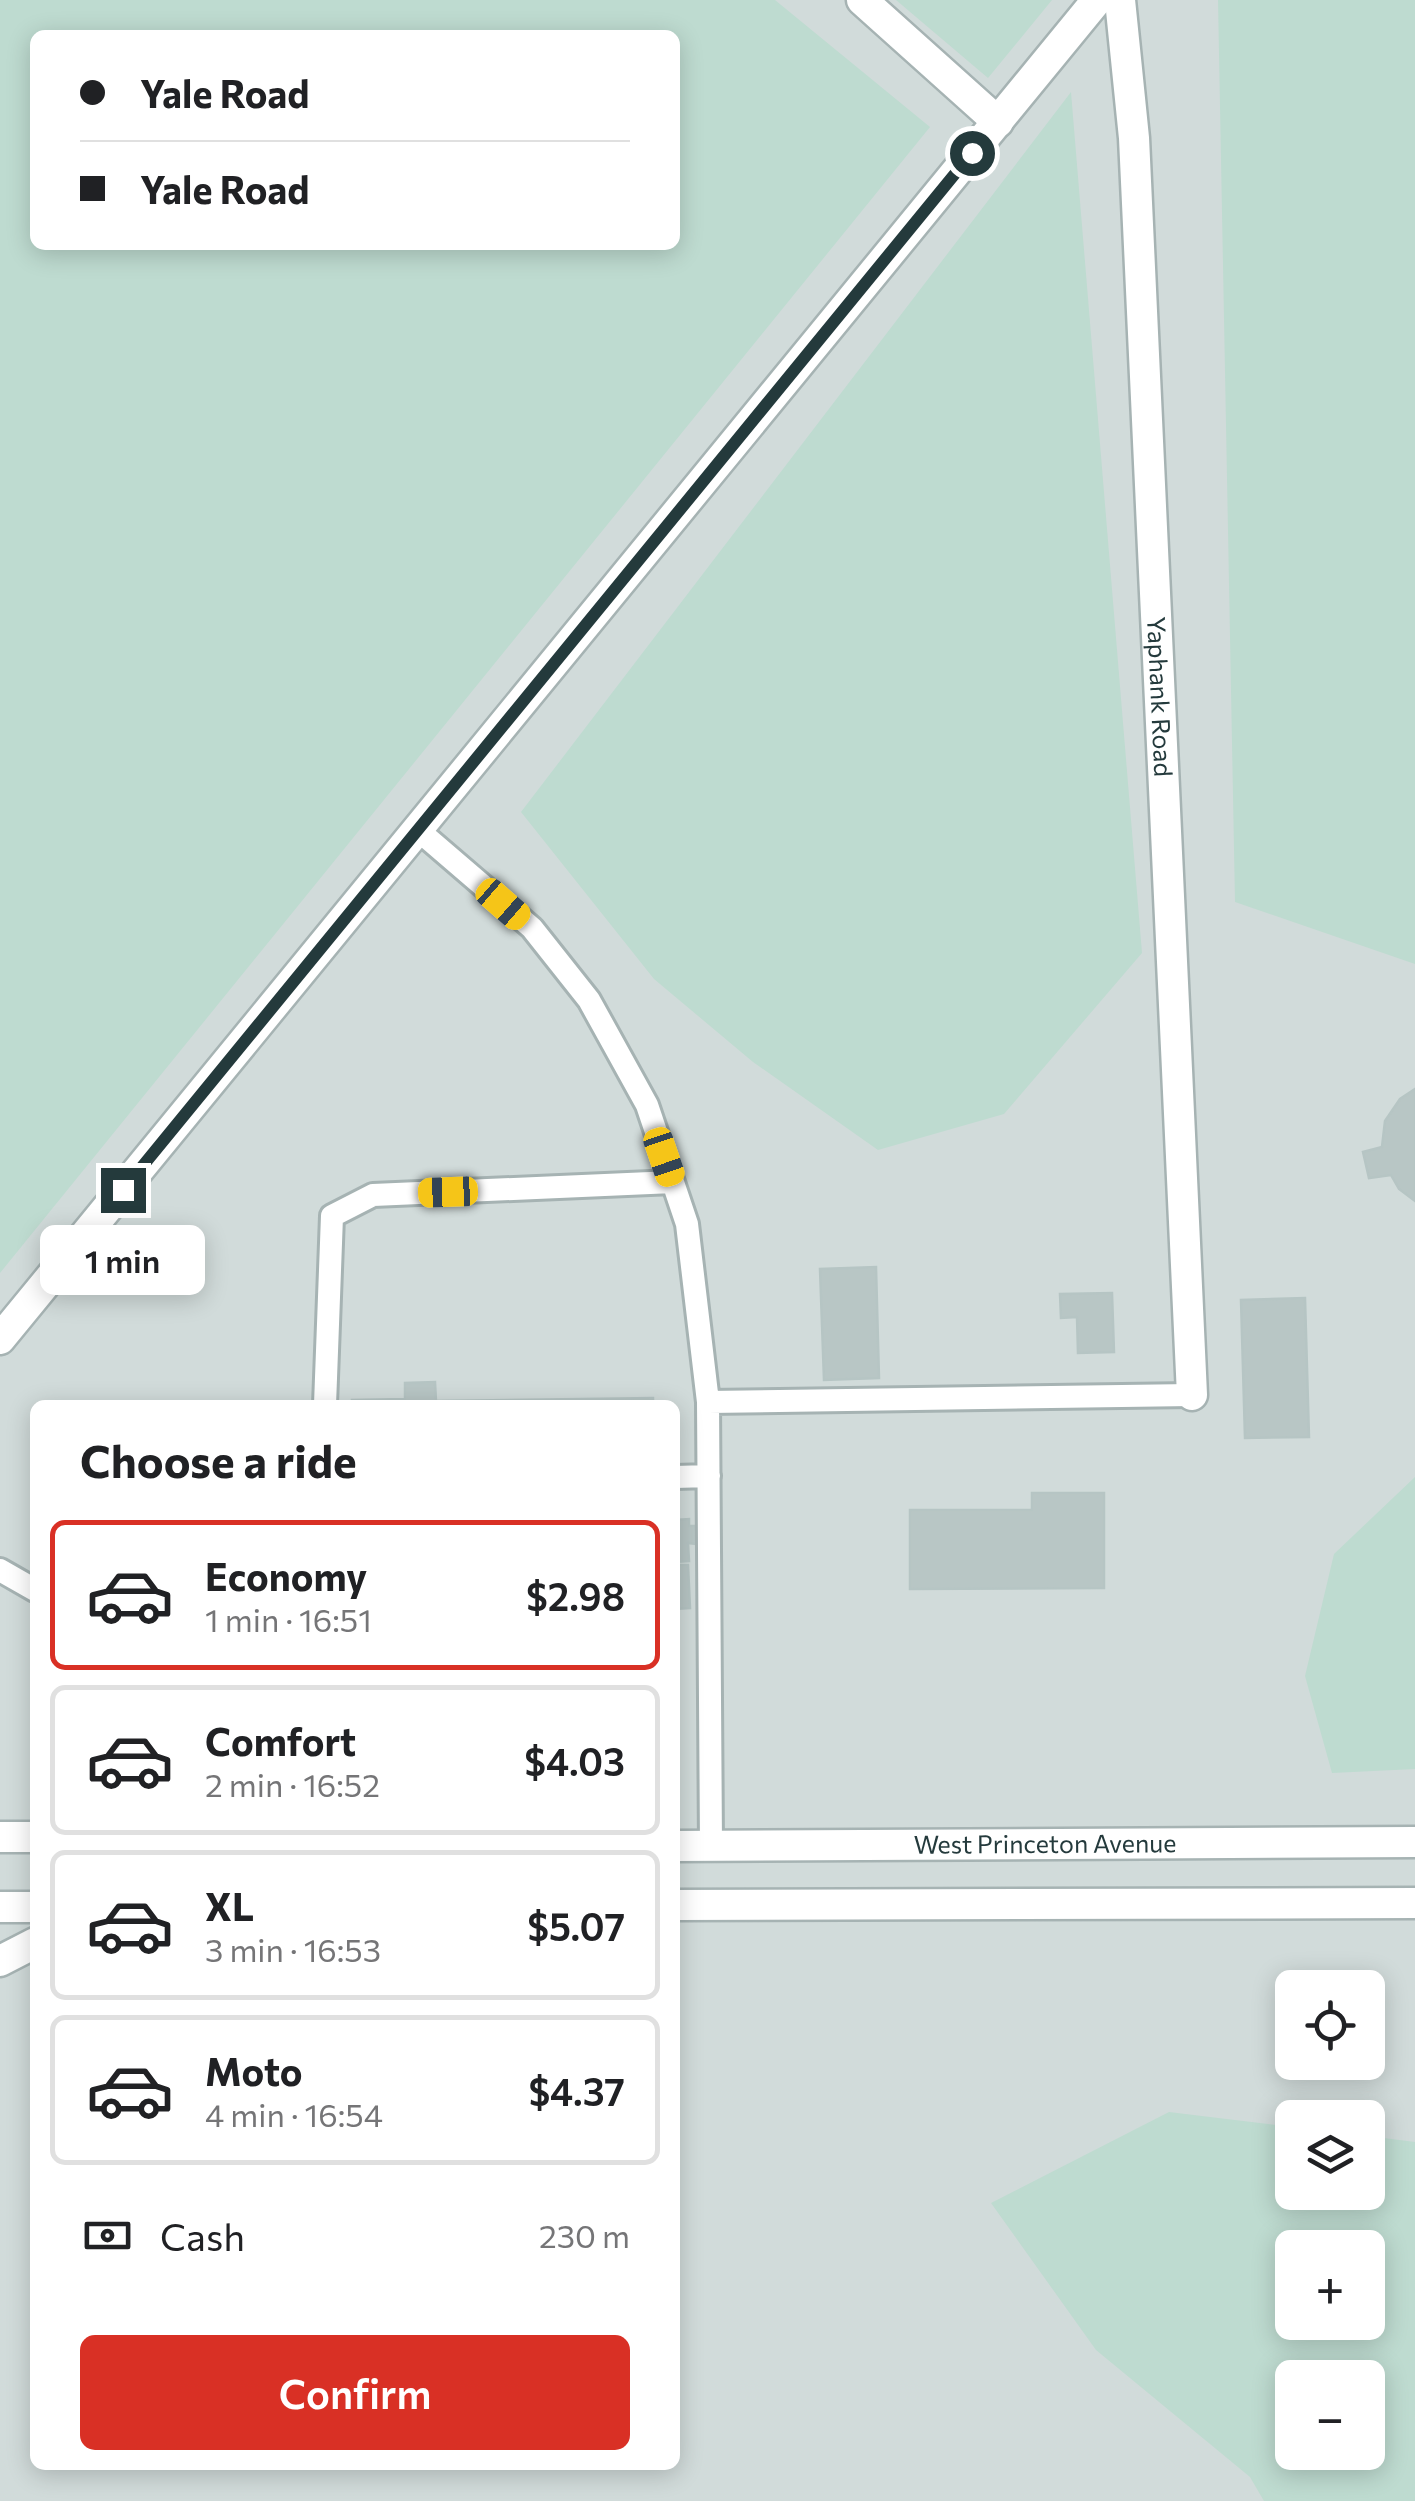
<!DOCTYPE html>
<html lang="en">
<head>
<meta charset="utf-8">
<style>
	:root { --surface:#fff; --page:#f2f2f2; --text:#202124; --muted:#757577; --line:#e0e0e0; --accent:#d93025 }
	body { margin:0; font-family:Commissioner,sans-serif; background:var(--page); color:var(--text); height:100vh; display:flex; flex-direction:column; font-size:38px; white-space:nowrap }
	* { box-sizing:border-box; margin:0 }
	p { font-size:32px; color:var(--muted) }
	.icon { flex:none; width:55px; height:55px; fill:none; stroke:currentColor; stroke-width:2; stroke-linecap:round; stroke-linejoin:round }
	.map { position:relative; flex:1; overflow:hidden }
	.drawer { position:absolute; left:30px; top:1400px; width:650px; height:1070px; display:flex; flex-direction:column; background:var(--surface); border-radius:15px; box-shadow:0 5px 25px #0003 }
	.drawer>* { flex:none }
	.banner { position:absolute; left:30px; top:30px; width:650px; height:220px; border-radius:15px; box-shadow:0 5px 25px #0003; display:grid; align-content:center; height:220px; padding:0 50px; background:var(--surface) }
	.fabs { position:absolute; left:1275px; top:1970px; display:grid; gap:20px }
	.fabs a { display:grid; place-items:center; width:110px; height:110px; border-radius:15px; background:var(--surface); box-shadow:0 5px 25px #0003; font-size:50px }
	.end { position:absolute; width:45px; height:45px; margin:-22px; border:12px solid #243a3c; background:#fff; box-shadow:0 0 0 5px #fff }
	.from { border-radius:50% }
	.bubble { position:absolute; height:70px; border-radius:15px; background:var(--surface); box-shadow:0 5px 25px #0003; font-size:32px; font-weight:600; line-height:70px; text-align:center }
	.car { position:absolute; width:30px; height:60px; margin:-30px -15px; border-radius:12px; box-shadow:0 0 8px 2px #0007; background:linear-gradient(#f5c518 24%,#345 0 40%,#f5c518 0 76%,#345 0 86%,#f5c518 0) }
	.banner b { display:flex; align-items:center; gap:35px; height:95px; font-size:38px }
	.banner b+b { border-top:2px solid var(--line) }
	.banner i { width:25px; height:25px; background:var(--text) }
	ul { padding:0; list-style:none }
	li { display:flex; align-items:center; gap:30px; height:150px; margin:0 20px 15px; padding:0 30px; border:5px solid var(--line); border-radius:15px }
	li div { flex:1 }
	li b { display:block; font-size:38px }
	li em { font-style:normal; font-weight:600 }
	li.selected { border-color:var(--accent) }
	li>.icon { width:90px; height:90px; stroke-width:1.5 }
	h2 { padding:0 50px; font-size:45px; line-height:120px }
	.pay { display:flex; align-items:center; gap:25px; height:110px; padding:0 50px; font-size:38px }
	.pay p { margin-inline-start:auto }
	.primary-button { display:flex; gap:20px; margin-top:auto; padding:20px 50px }
	.primary-button a { flex:1; height:115px; border-radius:15px; background:var(--accent); color:#fff; font-size:40px; font-weight:600; line-height:115px; text-align:center }
	.map>svg:first-child { display:block }
	.built { fill:#d1dbda; fill-rule:evenodd }
	.green { fill:#bedbd0; fill-rule:evenodd }
	.building { fill:#b8c6c5; stroke:#b6c5c4; stroke-width:2.5 }
	.lines { fill:none; stroke-linecap:round; stroke-linejoin:round }
	.service-casing { stroke:#a6b3b3; stroke-width:28 }
	.minor-casing { stroke:#a6b3b3; stroke-width:35 }
	.tertiary-casing { stroke:#a6b3b3; stroke-width:35 }
	.service { stroke:#fff; stroke-width:22 }
	.minor { stroke:#fff; stroke-width:30 }
	.tertiary { stroke:#fff; stroke-width:30 }
	.route { stroke:#243a3c; stroke-width:12 }
	.labels { text-anchor:middle; stroke-width:9; stroke-linejoin:round; paint-order:stroke }
	.street-label { font-size:25px; fill:#243a3c; stroke:#f3f8f8 }
</style>
</head>
<body>
<div class="map">
<svg width="1415" height="2501" viewBox="0 0 1415 2501">
	<rect width="100%" height="100%" fill="#e3eceb"/>
	<path class="built" d="M 0,0 L 1415,0 L 1415,2501 L 0,2501 ZM 35,35 L 675,35 L 675,245 L 35,245 ZM 35,1405 L 675,1405 L 675,2465 L 35,2465 ZM 1292,1988 L 1368,1988 L 1368,2062 L 1292,2062 ZM 1292,2118 L 1368,2118 L 1368,2192 L 1292,2192 ZM 1292,2248 L 1368,2248 L 1368,2322 L 1292,2322 ZM 1292,2378 L 1368,2378 L 1368,2452 L 1292,2452 Z"/>
	<path class="green" d="M 0,0 L 775,0 L 930,127 L 0,1273 ZM 35,35 L 675,35 L 675,245 L 35,245 Z
		M 896,0 L 1052,0 L 988,78 Z
		M 1218,0 L 1415,0 L 1415,964 L 1235,902 Z
		M 1071,92 L 1142,953 L 1004,1114 L 878,1150 L 753,1062 L 654,979 L 521,812 Z
		M 1415,1477 L 1415,1769 L 1332,1773 L 1305,1676 L 1334,1554 Z
		M 1169,2112 L 1292,2127 L 1292,2192 L 1368,2192 L 1368,2136 L 1415,2142 L 1415,2501 L 1264,2501 L 1250,2477 L 1096,2350 L 991,2203 ZM 1292,2248 L 1368,2248 L 1368,2322 L 1292,2322 ZM 1292,2378 L 1368,2378 L 1368,2452 L 1292,2452 Z"/>
	<path class="building" d="M 1415,1089 L 1415,1201 L 1399,1189 L 1391,1175 L 1369,1178 L 1363,1152 L 1382,1147 L 1385,1121 L 1400,1099 Z
		M 876,1267 L 879,1378 L 824,1380 L 820,1269 Z
		M 1112,1293 L 1114,1352 L 1078,1353 L 1077,1317 L 1061,1318 L 1060,1294 Z
		M 1305,1298 L 1309,1437 L 1245,1438 L 1241,1300 Z
		M 435,1382 L 436,1401 L 653,1398 L 653,1405 L 352,1405 L 352,1400 L 405,1399 L 405,1383 Z
		M 1032,1493 L 1104,1493 L 1104,1588 L 910,1589 L 910,1510 L 1032,1510 Z
		M 689,1519 L 689,1526 L 696,1526 L 697,1544 L 688,1543 L 689,1561 L 675,1562 L 675,1520 Z
		M 675,1565 L 688,1565 L 690,1608 L 675,1609 Z"/>
	<g class="lines">
		<defs>
			<path id="service" d="M 418,830 L 532,928 L 589,1000 L 647,1105 L 687,1224 L 708,1402
				M 325,1405 L 332,1216 L 373,1195 L 673,1182
				M 675,1477 L 709,1476
				M 0,1570 L 35,1590
				M 711,1846 L 708,1402 L 1192,1395"/>
			<g id="minor">
				<path d="M 862,0 L 998,122"/>
				<path id="s1" d="M 1120,0 L 1134,138 L 1192,1395"/>
				<path d="M 0,1339 L 1097,0"/>
			</g>
			<g id="tertiary">
				<path d="M 0,1837 L 35,1837"/>
				<path id="s2" d="M 675,1846 L 1415,1842"/>
				<path d="M 675,1905 L 1415,1903"/>
				<path d="M 0,1907 L 35,1907"/>
				<path d="M 0,1961 L 35,1943"/>
			</g>
		</defs>
		<use href="#service" class="service-casing"/>
		<use href="#minor" class="minor-casing"/>
		<use href="#tertiary" class="tertiary-casing"/>
		<use href="#service" class="service"/>
		<use href="#minor" class="minor"/>
		<use href="#tertiary" class="tertiary"/>
	</g>
	<g class="lines">
		<path class="route" d="M 123,1190 L 972,153"/>
	</g>
	<g class="labels">
		<g class="street-label">
			<text dy="9" stroke="none"><textPath href="#s1" startOffset="698">Yaphank Road</textPath></text>
			<text dy="9" stroke="none"><textPath href="#s2" startOffset="370">West Princeton Avenue</textPath></text>
		</g>
	</g>
</svg>
<div class="fabs">
<a><svg class="icon" aria-label="locate" viewBox="0 0 24 24"><circle cx="12" cy="12" r="6"/><path d="M12 2v4M12 18v4M2 12h4M18 12h4"/></svg></a>
<a><svg class="icon" aria-label="layers" viewBox="0 0 24 24"><path d="M12 4l9 5-9 5-9-5zM3 14l9 5 9-5"/></svg></a>
<a>+</a>
<a>−</a>
</div>
<i class="end from" style="left:972px;top:153px"></i>
<i class="end" style="left:123px;top:1190px"></i>
<div class="bubble" style="left:40px;top:1225px;width:165px">1 min</div>
<i class="car" style="left:503px;top:904px;rotate:131deg"></i>
<i class="car" style="left:664px;top:1157px;rotate:161deg"></i>
<i class="car" style="left:448px;top:1192px;rotate:268deg"></i>
<div class="banner">
<b><i class="from"></i>Yale Road</b>
<b><i></i>Yale Road</b>
</div>
<section class="drawer">
<h2>Choose a ride</h2>
<ul>
<li class="selected"><svg class="icon" aria-label="car" viewBox="0 0 24 24"><path d="M5 17H2v-5l4-1 3-4h7l3 4 3 1v5h-3M9 17h6M6 11h13"/><circle cx="7" cy="17" r="2"/><circle cx="17" cy="17" r="2"/></svg><div><b>Economy</b><p>1 min · 16:51</p></div><em>$2.98</em></li>
<li><svg class="icon" aria-label="car" viewBox="0 0 24 24"><path d="M5 17H2v-5l4-1 3-4h7l3 4 3 1v5h-3M9 17h6M6 11h13"/><circle cx="7" cy="17" r="2"/><circle cx="17" cy="17" r="2"/></svg><div><b>Comfort</b><p>2 min · 16:52</p></div><em>$4.03</em></li>
<li><svg class="icon" aria-label="car" viewBox="0 0 24 24"><path d="M5 17H2v-5l4-1 3-4h7l3 4 3 1v5h-3M9 17h6M6 11h13"/><circle cx="7" cy="17" r="2"/><circle cx="17" cy="17" r="2"/></svg><div><b>XL</b><p>3 min · 16:53</p></div><em>$5.07</em></li>
<li><svg class="icon" aria-label="car" viewBox="0 0 24 24"><path d="M5 17H2v-5l4-1 3-4h7l3 4 3 1v5h-3M9 17h6M6 11h13"/><circle cx="7" cy="17" r="2"/><circle cx="17" cy="17" r="2"/></svg><div><b>Moto</b><p>4 min · 16:54</p></div><em>$4.37</em></li>
</ul>
<div class="pay"><svg class="icon" aria-label="cash" viewBox="0 0 24 24"><path d="M3 7h18v10H3z"/><circle cx="12" cy="12" r="2"/></svg>Cash<p>230 m</p></div>
<div class="primary-button"><a>Confirm</a></div>
</section>
</div>
</body>
</html>
